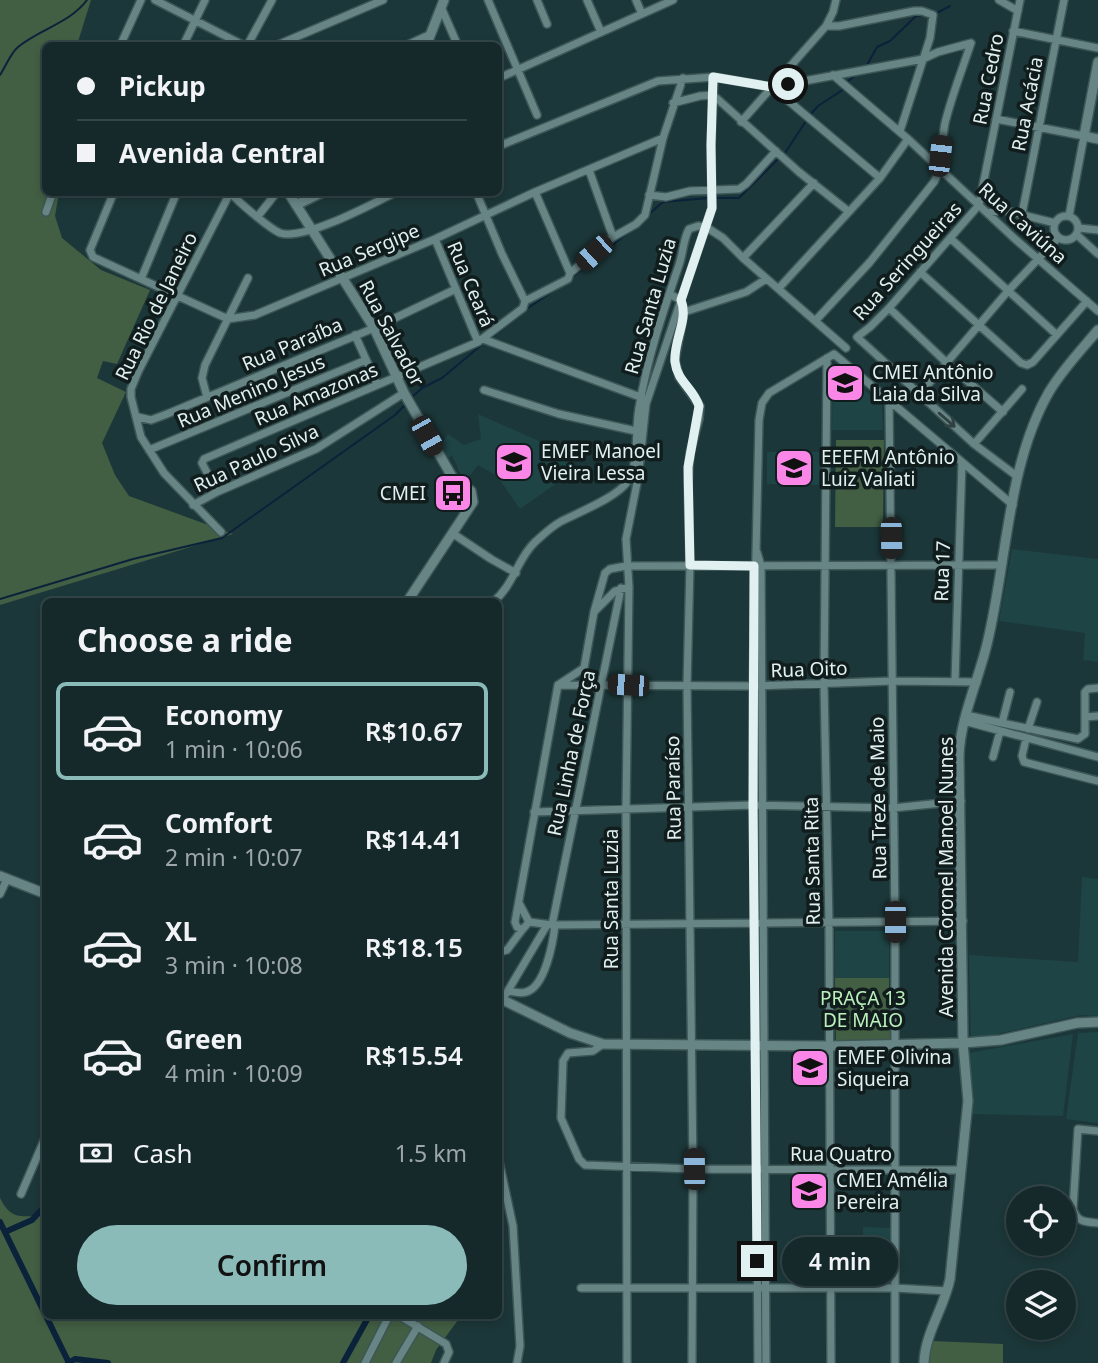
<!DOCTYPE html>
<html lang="en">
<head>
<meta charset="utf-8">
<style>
	:root { --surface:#15292b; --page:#223537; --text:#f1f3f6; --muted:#9da6a9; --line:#344547; --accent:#8bbbb9 }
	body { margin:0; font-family:"Noto Sans",sans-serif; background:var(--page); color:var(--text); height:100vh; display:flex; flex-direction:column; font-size:26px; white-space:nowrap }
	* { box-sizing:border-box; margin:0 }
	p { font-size:23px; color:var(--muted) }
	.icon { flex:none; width:38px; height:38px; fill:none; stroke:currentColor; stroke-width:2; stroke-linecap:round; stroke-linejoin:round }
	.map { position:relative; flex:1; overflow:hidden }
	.details { position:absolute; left:42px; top:598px; width:460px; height:721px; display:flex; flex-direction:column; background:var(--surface); border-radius:10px; box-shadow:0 4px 10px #0003,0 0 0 2px var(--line) }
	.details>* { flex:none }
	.guide { position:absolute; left:42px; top:42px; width:460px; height:154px; border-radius:10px; box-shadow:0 4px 10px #0003,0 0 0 2px var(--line); display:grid; align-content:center; height:154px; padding:0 35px; background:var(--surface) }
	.controls { position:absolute; left:1006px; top:1186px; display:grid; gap:14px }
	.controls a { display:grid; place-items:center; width:70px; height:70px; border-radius:50%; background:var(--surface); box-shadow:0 4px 10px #0003,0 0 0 2px var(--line); font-size:35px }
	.end { position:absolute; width:32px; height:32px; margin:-16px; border:9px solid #e1f1f1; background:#111; box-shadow:0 0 0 4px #111 }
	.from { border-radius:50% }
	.bubble { position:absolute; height:49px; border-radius:24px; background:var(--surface); box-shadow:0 4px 10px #0003,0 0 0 2px var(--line); font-size:23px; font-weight:600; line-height:49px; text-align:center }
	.car { position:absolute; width:21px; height:42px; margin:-21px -10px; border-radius:9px; box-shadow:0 0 5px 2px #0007; background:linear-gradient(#222 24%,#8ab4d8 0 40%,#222 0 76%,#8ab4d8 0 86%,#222 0) }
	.guide b { display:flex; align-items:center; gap:24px; height:66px; font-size:26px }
	.guide b+b { border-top:2px solid var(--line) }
	.guide i { width:18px; height:18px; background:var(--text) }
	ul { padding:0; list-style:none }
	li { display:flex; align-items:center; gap:21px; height:98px; margin:0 14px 10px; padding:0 21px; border:4px solid transparent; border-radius:10px }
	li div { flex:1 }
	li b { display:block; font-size:26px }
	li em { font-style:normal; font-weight:600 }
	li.active { border-color:var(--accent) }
	li>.icon { width:63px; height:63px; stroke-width:1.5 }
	h2 { padding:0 35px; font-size:32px; line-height:84px }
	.pay { display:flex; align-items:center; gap:18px; height:77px; padding:0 35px; font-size:26px }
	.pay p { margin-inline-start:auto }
	.primary-button { display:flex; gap:14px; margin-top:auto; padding:14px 35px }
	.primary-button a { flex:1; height:80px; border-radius:42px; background:var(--accent); color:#111; font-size:28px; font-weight:600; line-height:80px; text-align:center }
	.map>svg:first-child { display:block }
	.built { fill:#1e4445 }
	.green { fill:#425e43 }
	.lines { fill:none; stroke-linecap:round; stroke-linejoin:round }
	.stream { stroke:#0b223b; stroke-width:2 }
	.canal { stroke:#0b223b; stroke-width:6 }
	.minor-casing { stroke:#3d5656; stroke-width:10 }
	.tertiary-casing { stroke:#3d5656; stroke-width:12 }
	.minor { stroke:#688586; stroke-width:7 }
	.tertiary { stroke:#688586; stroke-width:9 }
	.oneway { stroke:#2f4142 }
	.route { stroke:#e1f1f1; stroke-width:9 }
	.labels { text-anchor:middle; stroke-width:7; stroke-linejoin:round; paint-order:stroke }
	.street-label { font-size:19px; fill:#e1f1f1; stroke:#111c1d }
	.poi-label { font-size:19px; fill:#e1f1f1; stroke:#111c1d; text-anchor:start }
	.park-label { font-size:19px; fill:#bbf0bd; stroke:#111c1d }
</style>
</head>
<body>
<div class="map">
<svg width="1098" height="1363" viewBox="0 0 1098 1363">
	<rect width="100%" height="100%" fill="#1c3739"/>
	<path class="built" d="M 833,363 L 882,405 L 883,430 L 832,430 Z
		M 478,414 L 570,455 L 574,460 L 570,474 L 520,509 L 497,476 L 478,465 L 468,478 L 460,473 L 452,455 L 449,458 L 439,447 L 448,434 L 464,445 L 481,439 Z
		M 767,452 L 821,452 L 821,485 L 767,484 Z
		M 1012,549 L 1098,559 L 1098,662 L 1083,660 L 1085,633 L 999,621 Z
		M 1082,877 L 1098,879 L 1098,1016 L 1081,1015 L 971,1040 L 969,955 L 1078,962 Z
		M 835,931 L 889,931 L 889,978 L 835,978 Z
		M 1098,1032 L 1098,1123 L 1066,1119 L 1078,1033 Z
		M 1073,1034 L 1063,1116 L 972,1114 L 969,1053 Z
		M 863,1227 L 891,1228 L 889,1260 L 863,1258 Z"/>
	<path class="green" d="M 0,0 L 91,0 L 77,45 L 46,46 L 46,192 L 59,193 L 55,216 L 62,238 L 101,270 L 150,290 L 117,364 L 103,361 L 97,378 L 126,392 L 102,443 L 115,475 L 129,496 L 233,534 L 0,605 Z
		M 836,440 L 884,440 L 883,527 L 835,527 Z
		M 835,978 L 889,978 L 890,1041 L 836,1041 Z
		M 0,1198 C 12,1222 22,1215 45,1216 L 46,1316 L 461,1316 L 436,1350 L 431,1363 L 0,1363 Z
		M 933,1341 L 1003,1344 L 1003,1363 L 927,1363 Z"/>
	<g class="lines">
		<path class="stream" d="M 935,14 L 950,6
			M 866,67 L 877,47 L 890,41 L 916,16 L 924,15
			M 0,75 C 6,66 10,54 18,47 C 40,29 70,23 87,0
			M 847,82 L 856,75
			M 810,115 L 818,106 L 844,89
			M 785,153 L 806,121
			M 715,198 L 739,198 L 779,158
			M 649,214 L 663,202 L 709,198
			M 571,278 L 629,232
			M 525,310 L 561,286
			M 490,339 L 515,318
			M 412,397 L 422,388 L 442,378 L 485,342
			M 0,599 L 133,559 L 222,538 L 395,415 L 404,406"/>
		<path class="canal" d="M 0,1222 L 69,1363
			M 5,1232 L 32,1220 L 46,1205
			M 68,1363 L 75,1359 L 108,1363
			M 343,1363 L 369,1316"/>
		<defs>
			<path id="minor" d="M 155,0 L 245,46
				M 488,0 L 537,115
				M 537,0 L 547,24
				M 587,0 L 601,32
				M 636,0 L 642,14
				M 999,0 L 1018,11
				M 441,7 L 458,46
				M 826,26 L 839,26 L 914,11 L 922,11 L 933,15 L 930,38 L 900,131
				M 1013,31 L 1098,48
				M 120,46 L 141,0
				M 183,46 L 205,0
				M 247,46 L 272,0
				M 275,46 L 383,0
				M 405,46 L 429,35
				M 833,75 L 908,139 L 1015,239 L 1098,311
				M 499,78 L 673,0
				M 777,82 L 788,84 L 923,59 L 938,52 L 971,43
				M 713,95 L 799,172 L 848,211
				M 673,103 L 700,96 L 712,95
				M 996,119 L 1084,136 L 1069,216
				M 741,122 L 826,26 L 833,12 L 836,0
				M 499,146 L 658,81 L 714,77 L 772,87 L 880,178
				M 589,170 L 613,237
				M 114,192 L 90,250 L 93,257 L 228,319 L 255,315 L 435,239 L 535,192 L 663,138
				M 230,192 C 238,202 269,228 280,233 C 304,241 372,204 396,192
				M 476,192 L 502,254 L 525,301
				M 535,192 L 570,273
				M 649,195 L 666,197 L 690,191 L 739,189 L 746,184 L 776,151
				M 46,212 L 53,192
				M 988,213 L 1003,210 L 1055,223
				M 1022,214 L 1064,0
				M1054 228a12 12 0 1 1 24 0a12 12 0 1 1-24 0Z
				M 258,216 L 277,192
				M 1079,228 L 1098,230
				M 1077,235 L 1098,254
				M 950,238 L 1057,335
				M 435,239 L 478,342
				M 743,258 L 814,183
				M 920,272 L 1021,363 L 1027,365 L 1033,362 L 1087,301
				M 141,279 L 177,192
				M 779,288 L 880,178 L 908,139
				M 889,308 L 948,364 L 1003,412
				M 684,312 L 746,292 L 766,279
				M 816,320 L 870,262 L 934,182 C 944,164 941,143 945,123 C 952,95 962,70 971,43
				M 355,335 L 377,384
				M 483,339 L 643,398
				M 827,358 L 824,685 L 829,923 L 831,1363
				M 484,390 L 559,414 L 636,431
				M 919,395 L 1008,291 L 1058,238
				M 207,397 L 202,378 L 205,365 L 248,278
				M 889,400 L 895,922 L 895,1363
				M 138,417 L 151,420 L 167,414 L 374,328 L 456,289
				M 974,444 L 1022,389
				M 149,450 L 366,360
				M 1018,477 L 974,444 L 857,337 L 870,327 L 889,308 L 979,205 L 1020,0
				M 217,492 L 202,463 L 204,459 L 478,342 L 523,308 L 525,301 L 568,279 L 570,273 L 613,237 L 636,224 L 645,215 L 663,138 L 683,78
				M 193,505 L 217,492 L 316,449 L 404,393
				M 221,532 L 164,473 L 141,437 L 131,397 L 131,389 L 138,372 L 230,193
				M 452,533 L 491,559 L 516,573
				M 757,552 L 761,566 L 766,1363
				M 629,587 L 615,591 L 594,612 L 584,668 L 558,685 L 515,922 L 517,927 L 522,930 L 529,922 L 552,925 L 963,921
				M 493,602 C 514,585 517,559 535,542 C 543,535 551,527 560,522 C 577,513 618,497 628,481 C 639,464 635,429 639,408 C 647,359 663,312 679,265 C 683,254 683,240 689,229 L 698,226 L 706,227 L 723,238 L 743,258 L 846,348
				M 594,612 L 605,573 L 610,569 L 626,566 L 1002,565
				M 955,681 L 962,462
				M 558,685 L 753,686 L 892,681 L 977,682
				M 1010,692 L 1002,723 L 1078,739 L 1085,734 L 1085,692 L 1088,689 L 1098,688
				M 966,715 L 1002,723
				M 1085,717 L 1098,716
				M 964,721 L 1098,757
				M 1028,729 L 1037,702
				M 1026,739 L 1022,756 L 1024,762 L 1098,781
				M 993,757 L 1000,731
				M 534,812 L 753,805 L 893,808 L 961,801
				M 0,894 L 7,879
				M 519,903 L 529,922
				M 552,925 L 621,588
				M 499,952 L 507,950 L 522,930
				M 508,991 C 514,992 520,994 526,992 C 545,987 553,943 555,925
				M 506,994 L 547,925
				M 603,1044 L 593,1051 L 568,1053 L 563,1061 L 561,1118 L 579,1159 L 585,1165 L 693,1169 L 961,1170
				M 1098,1131 L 1078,1129 L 1073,1209 C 1077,1222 1085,1222 1098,1223
				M 499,1161 L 513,1226 L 520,1346 L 517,1363
				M 21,1194 L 46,1136
				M 581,1288 L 895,1288 L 947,1291
				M 400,1316 L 446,1344 L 449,1352 L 444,1363
				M 365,1363 L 389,1316
				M 396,1363 L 418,1326
				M 627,1363 L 626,810 L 629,587 L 626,539 L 638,478 L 646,404 L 681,300 L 669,294
				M 692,1363 L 693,1169 L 687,685 L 690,565 L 688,482 L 690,453 L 699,419 L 700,406 L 679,377 L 675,360 L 684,312 L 681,300 L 712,208 L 711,145 L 714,77
				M 758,1363 L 753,686 L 759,420 L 762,403 L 769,393 L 834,354 L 1013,505"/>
			<path id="tertiary" d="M 426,46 L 444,0
				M 1098,62 L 1084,136 L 1098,139
				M 288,192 L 374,328 L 404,393 L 458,487 L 466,504 L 465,513
				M 296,205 L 323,192
				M 407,602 L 473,502 L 471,491 L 457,481
				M 0,876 L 46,894
				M 499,998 L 570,1033 L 603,1044 L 830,1046 L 963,1043 L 1001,1040 L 1077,1023 L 1098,1022
				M 924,1363 C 925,1333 944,1308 950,1279 L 968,1101 L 963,1043 L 959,757 C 960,718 978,682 987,644 C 1007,563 1007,465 1049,392 C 1062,370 1081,350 1098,330"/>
		</defs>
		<use href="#minor" class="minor-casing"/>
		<use href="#tertiary" class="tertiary-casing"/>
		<use href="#minor" class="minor"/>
		<use href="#tertiary" class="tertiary"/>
	</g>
	<defs><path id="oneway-shaft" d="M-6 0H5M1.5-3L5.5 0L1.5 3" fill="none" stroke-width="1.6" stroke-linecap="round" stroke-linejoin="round" transform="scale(1.75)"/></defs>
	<use class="oneway" href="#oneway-shaft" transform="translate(947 420) rotate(41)"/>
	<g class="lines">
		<path class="route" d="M 757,1261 L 753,805 L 754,566 L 690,565 L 688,467 L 699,406 C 694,389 677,381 675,362 C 673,341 689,320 681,300 L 712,208 L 711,145 L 713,77 L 772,87 L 777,82 L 788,84"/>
	</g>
	<defs>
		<symbol id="school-square" viewBox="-11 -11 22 22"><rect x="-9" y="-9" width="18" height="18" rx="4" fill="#fa87e8" stroke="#111c1d"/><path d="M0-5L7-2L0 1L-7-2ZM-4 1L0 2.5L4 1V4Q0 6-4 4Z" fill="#111"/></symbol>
		<symbol id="bus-square" viewBox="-11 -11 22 22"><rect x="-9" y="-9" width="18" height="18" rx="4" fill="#fa87e8" stroke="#111c1d"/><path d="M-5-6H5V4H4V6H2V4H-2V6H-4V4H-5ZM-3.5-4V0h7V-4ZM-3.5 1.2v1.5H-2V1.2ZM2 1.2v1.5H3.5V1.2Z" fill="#111"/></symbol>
	</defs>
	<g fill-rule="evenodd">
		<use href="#school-square" x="823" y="361" width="44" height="44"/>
		<use href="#school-square" x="492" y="440" width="44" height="44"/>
		<use href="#school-square" x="772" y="446" width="44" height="44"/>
		<use href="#bus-square" x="431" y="471" width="44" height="44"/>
		<use href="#school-square" x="788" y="1046" width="44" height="44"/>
		<use href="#school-square" x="787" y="1169" width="44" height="44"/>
	</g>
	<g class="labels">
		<g class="street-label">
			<text transform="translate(988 79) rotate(-79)" y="7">Rua Cedro</text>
			<text transform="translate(1027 104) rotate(-79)" y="7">Rua Acácia</text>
			<text transform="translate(1023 223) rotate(42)" y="7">Rua Caviúna</text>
			<text transform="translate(369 250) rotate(-23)" y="7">Rua Sergipe</text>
			<text transform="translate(907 261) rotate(-48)" y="7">Rua Seringueiras</text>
			<text transform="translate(471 284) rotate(67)" y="7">Rua Ceará</text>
			<text transform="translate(156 306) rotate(-64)" y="7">Rua Rio de Janeiro</text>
			<text transform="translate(650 306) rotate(-74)" y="7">Rua Santa Luzia</text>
			<text transform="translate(392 333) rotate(62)" y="7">Rua Salvador</text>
			<text transform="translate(292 344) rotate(-23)" y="7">Rua Paraíba</text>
			<text transform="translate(251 391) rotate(-23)" y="7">Rua Menino Jesus</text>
			<text transform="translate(316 394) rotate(-23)" y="7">Rua Amazonas</text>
			<text transform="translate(256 458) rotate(-25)" y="7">Rua Paulo Silva</text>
			<text transform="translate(942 571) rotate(-88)" y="7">Rua 17</text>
			<text transform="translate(809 669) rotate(-2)" y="7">Rua Oito</text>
			<text transform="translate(571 753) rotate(-78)" y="7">Rua Linha de Força</text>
			<text transform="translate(673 788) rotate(-91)" y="7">Rua Paraíso</text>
			<text transform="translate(878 798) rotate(-91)" y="7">Rua Treze de Maio</text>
			<text transform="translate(812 861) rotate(-91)" y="7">Rua Santa Rita</text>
			<text transform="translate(946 877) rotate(-90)" y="7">Avenida Coronel Manoel Nunes</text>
			<text transform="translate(611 899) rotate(-90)" y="7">Rua Santa Luzia</text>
			<text x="841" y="1161">Rua Quatro</text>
		</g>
		<g class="poi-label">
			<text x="872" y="379">CMEI Antônio<tspan x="872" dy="22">Laia da Silva</tspan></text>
			<text x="541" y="458">EMEF Manoel<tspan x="541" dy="22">Vieira Lessa</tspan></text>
			<text x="821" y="464">EEEFM Antônio<tspan x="821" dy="22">Luiz Valiati</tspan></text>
			<text x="426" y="500" text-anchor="end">CMEI</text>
			<text x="837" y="1064">EMEF Olivina<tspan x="837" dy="22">Siqueira</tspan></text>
			<text x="836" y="1187">CMEI Amélia<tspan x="836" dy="22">Pereira</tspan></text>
		</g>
		<g class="park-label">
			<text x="863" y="1005">PRAÇA 13<tspan x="863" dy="22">DE MAIO</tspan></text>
		</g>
	</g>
</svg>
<div class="controls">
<a><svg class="icon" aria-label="locate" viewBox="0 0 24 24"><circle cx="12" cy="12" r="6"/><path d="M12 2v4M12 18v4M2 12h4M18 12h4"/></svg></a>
<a><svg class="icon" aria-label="layers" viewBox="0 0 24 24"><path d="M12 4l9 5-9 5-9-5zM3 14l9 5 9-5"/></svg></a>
</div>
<i class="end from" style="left:788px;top:84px"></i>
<i class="end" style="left:757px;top:1261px"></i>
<div class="bubble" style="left:782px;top:1237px;width:116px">4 min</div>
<i class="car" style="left:940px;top:156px;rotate:6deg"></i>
<i class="car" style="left:594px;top:253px;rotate:228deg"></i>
<i class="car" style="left:427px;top:436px;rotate:151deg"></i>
<i class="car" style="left:891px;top:538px;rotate:179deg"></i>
<i class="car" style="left:628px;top:685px;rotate:274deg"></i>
<i class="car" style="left:895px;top:922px;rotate:180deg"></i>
<i class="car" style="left:694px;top:1169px;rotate:359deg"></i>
<div class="guide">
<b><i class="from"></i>Pickup</b>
<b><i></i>Avenida Central</b>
</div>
<section class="details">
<h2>Choose a ride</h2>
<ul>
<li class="active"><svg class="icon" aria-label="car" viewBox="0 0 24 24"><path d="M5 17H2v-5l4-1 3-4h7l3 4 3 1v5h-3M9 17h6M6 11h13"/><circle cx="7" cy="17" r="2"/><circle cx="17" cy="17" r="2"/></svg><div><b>Economy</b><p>1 min · 10:06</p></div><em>R$10.67</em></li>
<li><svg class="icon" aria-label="car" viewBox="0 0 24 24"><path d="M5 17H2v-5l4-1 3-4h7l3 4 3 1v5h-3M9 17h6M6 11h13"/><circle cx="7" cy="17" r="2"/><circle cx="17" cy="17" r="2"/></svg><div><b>Comfort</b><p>2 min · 10:07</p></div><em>R$14.41</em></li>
<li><svg class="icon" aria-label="car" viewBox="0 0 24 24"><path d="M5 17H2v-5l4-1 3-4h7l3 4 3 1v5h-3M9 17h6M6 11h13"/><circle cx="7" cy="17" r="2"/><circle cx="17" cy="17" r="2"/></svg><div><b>XL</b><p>3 min · 10:08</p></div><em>R$18.15</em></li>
<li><svg class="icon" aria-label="car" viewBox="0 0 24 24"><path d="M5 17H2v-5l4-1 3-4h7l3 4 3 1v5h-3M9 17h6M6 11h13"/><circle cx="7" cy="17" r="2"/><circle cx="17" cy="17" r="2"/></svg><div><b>Green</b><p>4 min · 10:09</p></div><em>R$15.54</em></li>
</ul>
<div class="pay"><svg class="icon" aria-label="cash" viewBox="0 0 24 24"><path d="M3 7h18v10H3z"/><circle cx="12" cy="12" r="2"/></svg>Cash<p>1.5 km</p></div>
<div class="primary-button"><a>Confirm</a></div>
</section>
</div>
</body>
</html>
